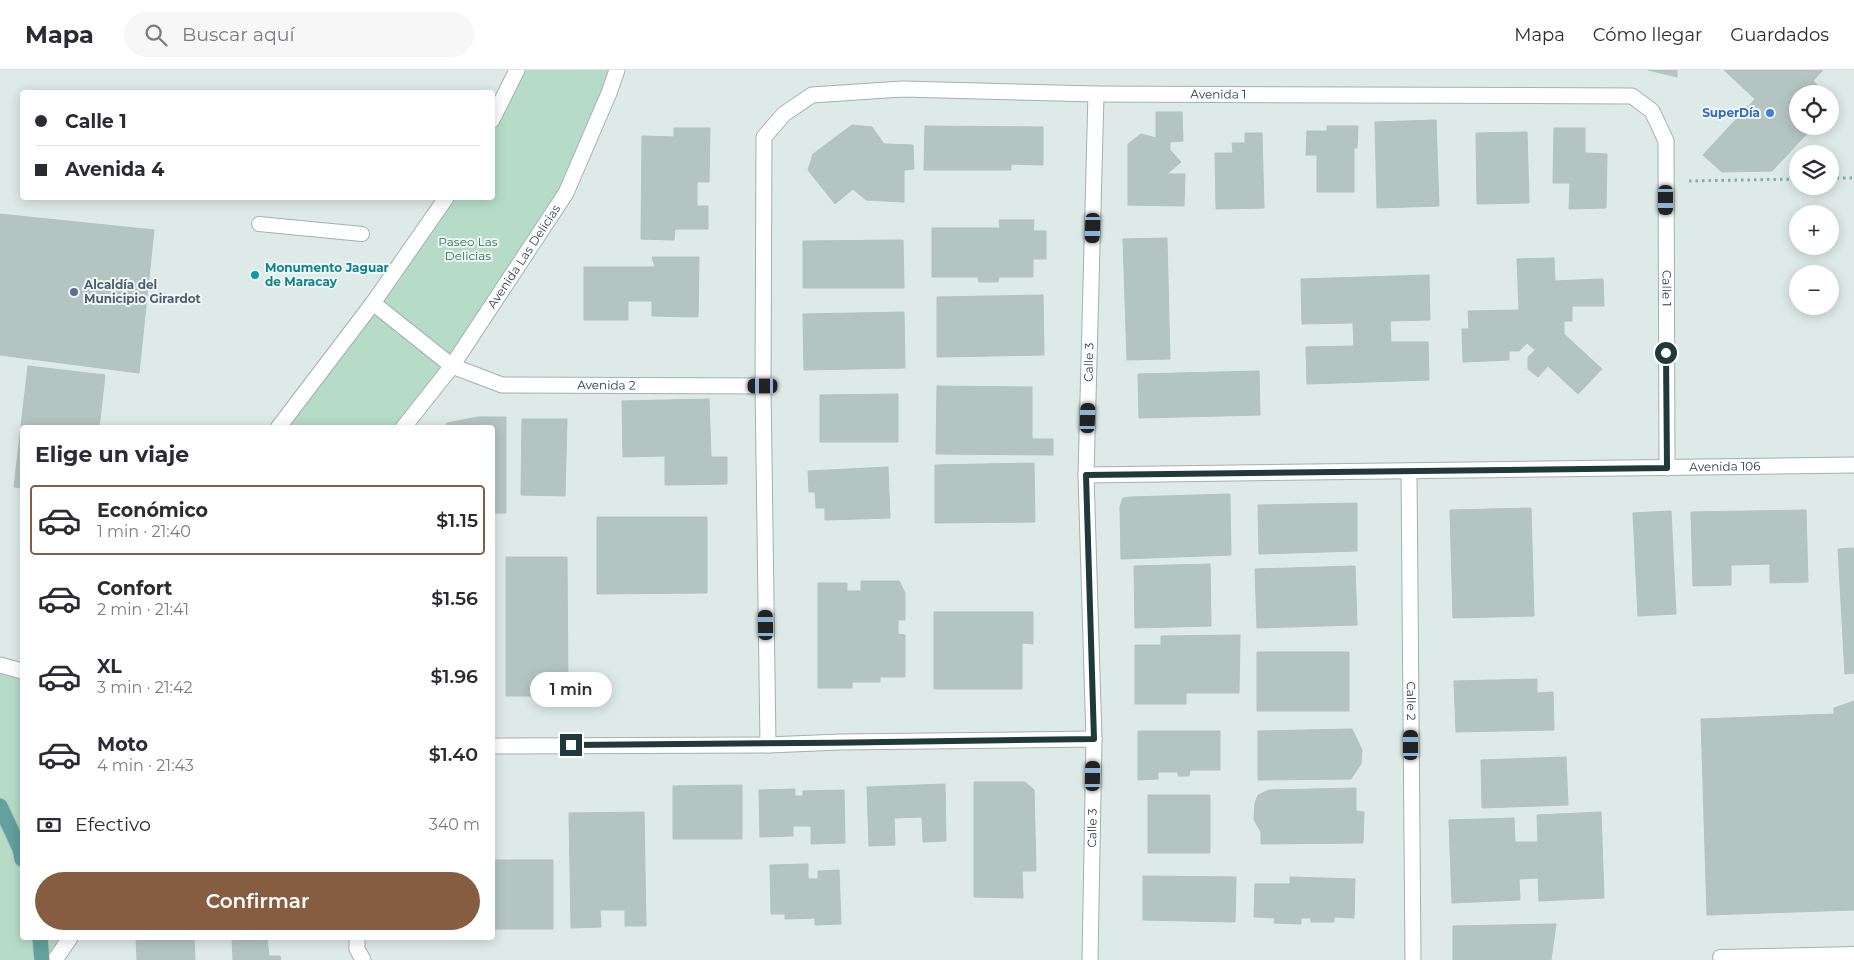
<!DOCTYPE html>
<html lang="es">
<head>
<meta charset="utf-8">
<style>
	:root { --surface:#fff; --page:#f7f7f7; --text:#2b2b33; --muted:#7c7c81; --line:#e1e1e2; --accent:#865d41 }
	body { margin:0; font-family:Montserrat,sans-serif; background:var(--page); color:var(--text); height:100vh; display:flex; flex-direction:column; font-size:19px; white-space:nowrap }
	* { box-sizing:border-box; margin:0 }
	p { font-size:16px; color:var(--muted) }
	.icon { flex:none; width:28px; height:28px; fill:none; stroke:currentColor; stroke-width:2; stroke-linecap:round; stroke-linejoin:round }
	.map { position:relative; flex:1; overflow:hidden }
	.panel { position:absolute; left:20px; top:355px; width:475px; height:515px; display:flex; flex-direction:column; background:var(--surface); border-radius:5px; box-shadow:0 2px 12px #0003 }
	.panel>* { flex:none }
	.top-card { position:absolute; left:20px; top:20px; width:475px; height:110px; border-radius:5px; box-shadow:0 2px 12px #0003; display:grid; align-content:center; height:110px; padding:0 15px; background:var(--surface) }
	.controls { position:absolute; left:1789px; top:15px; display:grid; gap:10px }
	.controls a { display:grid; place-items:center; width:50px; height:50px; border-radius:50%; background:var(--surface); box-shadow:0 2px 12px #0003; font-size:25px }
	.end { position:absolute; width:22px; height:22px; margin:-11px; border:6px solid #1f3a38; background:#fff; box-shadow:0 0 0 2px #fff }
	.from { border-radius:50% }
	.bubble { position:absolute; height:35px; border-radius:18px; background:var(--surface); box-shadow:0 2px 12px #0003; font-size:16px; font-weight:600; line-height:35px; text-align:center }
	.car { position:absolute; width:15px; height:30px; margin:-15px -8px; border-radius:6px; box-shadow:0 0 4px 1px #0007; background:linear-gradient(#222 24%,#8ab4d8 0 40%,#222 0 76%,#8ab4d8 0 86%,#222 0) }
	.top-card b { display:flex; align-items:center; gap:18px; height:48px; font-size:19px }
	.top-card b+b { border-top:1px solid var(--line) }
	.top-card i { width:12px; height:12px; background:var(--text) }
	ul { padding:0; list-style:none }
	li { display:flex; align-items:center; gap:15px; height:70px; margin:0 10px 8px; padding:0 5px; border:2px solid transparent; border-radius:5px }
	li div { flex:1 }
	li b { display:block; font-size:19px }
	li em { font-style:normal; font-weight:600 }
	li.current { border-color:var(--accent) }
	li>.icon { width:45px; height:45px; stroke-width:1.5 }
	h2 { padding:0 15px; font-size:22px; line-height:60px }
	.pay { display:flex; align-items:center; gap:12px; height:55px; padding:0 15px; font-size:19px }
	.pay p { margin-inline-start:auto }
	.action { display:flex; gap:10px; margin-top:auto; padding:10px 15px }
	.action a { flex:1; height:58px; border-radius:30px; background:var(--accent); color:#fff; font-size:20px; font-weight:600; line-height:58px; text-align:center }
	header { display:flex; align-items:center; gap:30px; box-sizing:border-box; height:70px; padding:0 25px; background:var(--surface); border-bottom:1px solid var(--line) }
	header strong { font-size:24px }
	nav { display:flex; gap:28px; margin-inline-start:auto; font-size:18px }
	.search { width:350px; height:45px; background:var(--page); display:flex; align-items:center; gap:12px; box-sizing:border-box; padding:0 18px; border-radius:28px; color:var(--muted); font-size:19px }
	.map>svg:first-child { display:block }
	.green { fill:#b6dcc8 }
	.building { fill:#b4c5c1; stroke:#b1c4c0 }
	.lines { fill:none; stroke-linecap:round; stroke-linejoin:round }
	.service-casing { stroke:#a1b2af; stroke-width:16 }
	.minor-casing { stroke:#a1b2af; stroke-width:17 }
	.primary-casing { stroke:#bcc4c3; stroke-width:17 }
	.path { stroke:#7eafa9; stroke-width:3; stroke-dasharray:2.5 4; stroke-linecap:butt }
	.service { stroke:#fff; stroke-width:14 }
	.minor { stroke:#fff; stroke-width:15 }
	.primary { stroke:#62a19d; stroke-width:15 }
	.route { stroke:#1f3a38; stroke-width:6 }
	.shop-dot { fill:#3f7fe0; stroke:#eff7f4; stroke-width:2 }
	.culture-dot { fill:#0f9aa8; stroke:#eff7f4; stroke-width:2 }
	.service-dot { fill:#5c6f8a; stroke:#eff7f4; stroke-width:2 }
	.labels { text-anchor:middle; stroke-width:4; stroke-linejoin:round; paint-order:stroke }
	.street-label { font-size:12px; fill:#1f3a38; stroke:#eff7f4 }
	.shop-label { font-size:12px; font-weight:bold; fill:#366cbe; stroke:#eff7f4; text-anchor:end }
	.park-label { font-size:12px; fill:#297254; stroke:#eff7f4 }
	.culture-label { font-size:12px; font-weight:bold; fill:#0d838f; stroke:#eff7f4; text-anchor:start }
	.service-label { font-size:12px; font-weight:bold; fill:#4e5e75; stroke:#eff7f4; text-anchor:start }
</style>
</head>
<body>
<header>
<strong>Mapa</strong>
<div class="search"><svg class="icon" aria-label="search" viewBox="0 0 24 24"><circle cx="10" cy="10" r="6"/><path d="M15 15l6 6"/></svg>Buscar aquí</div>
<nav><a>Mapa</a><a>Cómo llegar</a><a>Guardados</a></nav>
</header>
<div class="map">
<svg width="1854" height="890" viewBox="0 0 1854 890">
	<rect width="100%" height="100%" fill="#deeae7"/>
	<path class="green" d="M 516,0 L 617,0 L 566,123 L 403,357 L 278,358 L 441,128 L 492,128 L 493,47 Z
		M 0,595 L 22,601 L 22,868 L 70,868 L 55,890 L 0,890 Z"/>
	<path class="building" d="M 1648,0 L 1677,0 L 1677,7 Z
		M 1724,0 L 1823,0 L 1813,11 L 1827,24 L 1798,24 L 1798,56 L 1814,56 L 1772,101 L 1722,102 L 1703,85 L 1755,29 Z
		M 1156,42 L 1182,42 L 1183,71 L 1170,72 L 1170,80 L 1181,92 L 1167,104 L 1185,104 L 1184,136 L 1128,135 L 1128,74 L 1141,64 L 1156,68 Z
		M 1436,50 L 1439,136 L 1377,138 L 1375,52 Z
		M 852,55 L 872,57 L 884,74 L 913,75 L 914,99 L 904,100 L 904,132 L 866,130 L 853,119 L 835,134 L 808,100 L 813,84 Z
		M 925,56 L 1043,57 L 1043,95 L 1011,94 L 1011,100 L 924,100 Z
		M 1327,56 L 1358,56 L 1357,78 L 1354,78 L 1354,122 L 1317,122 L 1317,85 L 1306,85 L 1307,61 L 1327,61 Z
		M 674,58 L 710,58 L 709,112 L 697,112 L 697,136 L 708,136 L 708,159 L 675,159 L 674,170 L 641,169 L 642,66 L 674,67 Z
		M 1554,58 L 1585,58 L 1585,83 L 1607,84 L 1606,138 L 1569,139 L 1570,113 L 1553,113 Z
		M 1527,62 L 1529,133 L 1477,134 L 1476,63 Z
		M 1245,63 L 1262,63 L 1264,138 L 1216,139 L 1215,83 L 1233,83 L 1232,73 L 1245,73 Z
		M 0,144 L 154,160 L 139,303 L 0,285 Z
		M 999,150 L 1034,150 L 1033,161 L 1046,161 L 1046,189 L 1033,189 L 1033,207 L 999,207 L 998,212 L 979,212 L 978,207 L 932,207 L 932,158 L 1000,158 Z
		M 1167,168 L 1170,289 L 1127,290 L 1123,169 Z
		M 903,170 L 904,218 L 803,218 L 803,171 Z
		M 652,187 L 699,187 L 698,247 L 652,246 L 652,231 L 628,231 L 628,250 L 584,250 L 584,197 L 655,197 Z
		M 1554,188 L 1555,211 L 1603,209 L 1604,236 L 1572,236 L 1572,251 L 1564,251 L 1564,264 L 1602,299 L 1578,324 L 1548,296 L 1538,307 L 1528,299 L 1528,287 L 1535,280 L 1527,273 L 1519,281 L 1509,281 L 1509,290 L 1463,292 L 1462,259 L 1469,259 L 1468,241 L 1519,240 L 1517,189 Z
		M 1429,205 L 1430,250 L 1390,251 L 1391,272 L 1428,272 L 1429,310 L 1307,314 L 1306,277 L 1354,276 L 1353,253 L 1302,254 L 1301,209 Z
		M 1043,225 L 1044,285 L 937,287 L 937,227 Z
		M 904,242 L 905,298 L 804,300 L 803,244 Z
		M 28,296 L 105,305 L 99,358 L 22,358 L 22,418 L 14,417 Z
		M 1259,301 L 1260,345 L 1139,348 L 1138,304 Z
		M 937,316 L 1032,317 L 1032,369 L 1053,369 L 1053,385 L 936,384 Z
		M 898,324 L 898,372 L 820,372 L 820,325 Z
		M 709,329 L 711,387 L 727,387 L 727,414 L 665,415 L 665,386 L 623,387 L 622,331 Z
		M 478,347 L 506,347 L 506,443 L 492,443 L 492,358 L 445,358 L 447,353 Z
		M 522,349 L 567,349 L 565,426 L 521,425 Z
		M 1034,393 L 1035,452 L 935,453 L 935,395 Z
		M 888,397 L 890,448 L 825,450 L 825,438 L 816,438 L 815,422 L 809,422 L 808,401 Z
		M 1230,424 L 1231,485 L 1121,489 L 1120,436 L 1123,428 L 1131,427 Z
		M 1357,433 L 1357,481 L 1259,484 L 1258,435 Z
		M 1531,438 L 1534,546 L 1453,548 L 1450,440 Z
		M 1806,440 L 1808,512 L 1770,513 L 1770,494 L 1731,495 L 1731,515 L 1693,516 L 1691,442 Z
		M 1671,441 L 1676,544 L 1638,546 L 1633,443 Z
		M 597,447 L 707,447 L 707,523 L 597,524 Z
		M 1854,478 L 1854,603 L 1845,604 L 1838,479 Z
		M 506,487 L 567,487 L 568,626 L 506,626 Z
		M 1210,494 L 1211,556 L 1135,558 L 1134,496 Z
		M 1355,496 L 1357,555 L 1257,558 L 1255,499 Z
		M 861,511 L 899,511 L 905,523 L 905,550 L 898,550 L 898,564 L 905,565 L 905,607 L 880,607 L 880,612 L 852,612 L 852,618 L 818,618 L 818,513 L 847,513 L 847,521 L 861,521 Z
		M 934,542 L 1033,542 L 1033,574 L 1022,573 L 1022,619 L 934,619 Z
		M 1240,565 L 1239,623 L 1186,623 L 1186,634 L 1135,634 L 1135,575 L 1161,575 L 1161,566 Z
		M 1257,582 L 1349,582 L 1349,641 L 1257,641 Z
		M 1537,609 L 1537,623 L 1553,622 L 1554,660 L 1456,662 L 1454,611 Z
		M 1854,631 L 1854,840 L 1707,845 L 1701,649 L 1834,644 L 1834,638 Z
		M 1352,659 L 1362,680 L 1361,694 L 1351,709 L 1258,710 L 1258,661 Z
		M 1138,661 L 1220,661 L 1220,700 L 1190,700 L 1189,706 L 1178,706 L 1178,702 L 1158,702 L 1158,709 L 1138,710 Z
		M 1566,687 L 1568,735 L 1482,738 L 1481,690 Z
		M 974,712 L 1025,712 L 1034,720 L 1036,801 L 1022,801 L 1023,828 L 974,827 Z
		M 945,714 L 946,771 L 923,772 L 922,747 L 894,748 L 895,775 L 869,776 L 867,717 Z
		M 742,715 L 742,769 L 673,769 L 673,716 Z
		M 1356,718 L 1356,741 L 1364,742 L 1363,773 L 1261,774 L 1261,762 L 1254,750 L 1255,733 L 1258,725 L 1269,720 Z
		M 795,719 L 795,726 L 803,726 L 803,721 L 844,720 L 845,773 L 811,774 L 811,756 L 793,756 L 793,766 L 760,767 L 759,720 Z
		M 1148,725 L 1210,725 L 1210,783 L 1148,783 Z
		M 644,742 L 646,856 L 625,856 L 625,840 L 600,840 L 601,857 L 571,858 L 569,743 Z
		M 1601,742 L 1604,828 L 1539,831 L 1538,808 L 1519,809 L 1520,830 L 1452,833 L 1449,750 L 1514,748 L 1515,772 L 1538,772 L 1537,745 Z
		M 492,790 L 553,790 L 553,859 L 492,859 Z
		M 808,794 L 808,809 L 818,809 L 818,801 L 839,800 L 841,854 L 815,855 L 815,848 L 785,849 L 785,844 L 771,844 L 770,795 Z
		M 1143,806 L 1236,807 L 1235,852 L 1143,850 Z
		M 1290,807 L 1355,809 L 1354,848 L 1334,847 L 1334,852 L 1311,852 L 1311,848 L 1301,848 L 1301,854 L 1274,853 L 1275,848 L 1254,847 L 1255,814 L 1290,814 Z
		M 1556,854 L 1551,890 L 1453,890 L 1453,856 Z
		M 136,868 L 194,868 L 195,890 L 137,890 Z
		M 232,868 L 267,868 L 269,886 L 280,886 L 281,890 L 233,890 Z"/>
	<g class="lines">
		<defs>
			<path id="service" d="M 259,154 L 362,164
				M 1720,887 L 1854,884"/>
			<g id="minor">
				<path d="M 492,50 L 517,0"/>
				<path id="s1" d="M 373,233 L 452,296 L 502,315 L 763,316"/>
				<path d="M 278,358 L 373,233 L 446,128"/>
				<path id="s2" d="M 403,358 L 452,296 L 566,123 L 609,23 L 617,0"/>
				<path id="s3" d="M 1409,401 L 1413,890"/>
				<path id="s4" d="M 1086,405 L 1854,395"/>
				<path d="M 0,595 L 22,601"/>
				<path id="s5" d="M 768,675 L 763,316 L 764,67 L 784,44 L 812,25 L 902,19 L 1096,24 L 1632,26 L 1652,41 L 1666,71 L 1667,398"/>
				<path d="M 492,676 L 768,675 L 840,672 L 1094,669"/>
				<path d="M 357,868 L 357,879 L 363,890"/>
				<path d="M 55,890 L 70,868"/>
				<path id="s6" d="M 1090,890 L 1094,669 L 1086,405 L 1096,24"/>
			</g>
			<path id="primary" d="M 0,736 L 20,779 L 22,789
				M 40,868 L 42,890"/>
		</defs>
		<use href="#service" class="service-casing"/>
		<use href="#minor" class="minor-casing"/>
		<use href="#primary" class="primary-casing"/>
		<path class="path" d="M 1830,108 L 1854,108
			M 1689,111 L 1798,109"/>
		<use href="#service" class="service"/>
		<use href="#minor" class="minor"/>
		<use href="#primary" class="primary"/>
	</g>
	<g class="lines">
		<path class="route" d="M 571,675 C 745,674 920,672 1094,669 L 1086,405 L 1667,398 L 1666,283"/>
	</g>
	<circle class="shop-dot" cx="1770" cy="43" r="5"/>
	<circle class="culture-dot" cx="255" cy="205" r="5"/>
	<circle class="service-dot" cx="74" cy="222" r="5"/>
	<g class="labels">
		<g class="street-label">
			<text dy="4" stroke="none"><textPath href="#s5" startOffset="1079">Avenida 1</textPath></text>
			<text dy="4" stroke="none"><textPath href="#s2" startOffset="210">Avenida Las Delicias</textPath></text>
			<text dy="4" stroke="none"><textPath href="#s5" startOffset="1698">Calle 1</textPath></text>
			<text dy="4" stroke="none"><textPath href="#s6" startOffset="598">Calle 3</textPath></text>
			<text dy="4" stroke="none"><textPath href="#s1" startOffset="259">Avenida 2</textPath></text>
			<text dy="4" stroke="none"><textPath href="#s4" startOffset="639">Avenida 106</textPath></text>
			<text dy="4" stroke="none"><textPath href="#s3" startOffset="230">Calle 2</textPath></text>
			<text dy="4" stroke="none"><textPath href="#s6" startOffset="132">Calle 3</textPath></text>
		</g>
		<g class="shop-label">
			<text x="1760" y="47">SuperDía</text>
		</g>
		<g class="park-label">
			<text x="468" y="176">Paseo Las<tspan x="468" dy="14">Delicias</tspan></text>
		</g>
		<g class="culture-label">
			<text x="265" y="202">Monumento Jaguar<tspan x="265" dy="14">de Maracay</tspan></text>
		</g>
		<g class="service-label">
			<text x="84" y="219">Alcaldía del<tspan x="84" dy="14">Municipio Girardot</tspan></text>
		</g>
	</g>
</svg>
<div class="controls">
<a><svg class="icon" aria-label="locate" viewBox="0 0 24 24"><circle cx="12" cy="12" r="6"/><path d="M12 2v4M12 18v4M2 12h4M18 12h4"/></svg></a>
<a><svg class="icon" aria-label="layers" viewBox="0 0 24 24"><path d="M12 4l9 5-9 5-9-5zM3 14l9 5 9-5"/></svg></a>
<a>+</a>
<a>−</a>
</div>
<i class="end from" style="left:1666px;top:283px"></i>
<i class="end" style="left:571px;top:675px"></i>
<div class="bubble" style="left:530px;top:602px;width:82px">1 min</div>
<i class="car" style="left:1666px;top:130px;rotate:180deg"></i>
<i class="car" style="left:1093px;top:158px;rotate:182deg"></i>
<i class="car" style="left:763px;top:316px;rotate:270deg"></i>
<i class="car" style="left:1088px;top:348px;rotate:2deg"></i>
<i class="car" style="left:766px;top:555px;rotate:359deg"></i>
<i class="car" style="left:1411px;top:675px;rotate:0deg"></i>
<i class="car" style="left:1093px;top:706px;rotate:1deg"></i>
<div class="top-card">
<b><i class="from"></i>Calle 1</b>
<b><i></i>Avenida 4</b>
</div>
<section class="panel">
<h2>Elige un viaje</h2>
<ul>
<li class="current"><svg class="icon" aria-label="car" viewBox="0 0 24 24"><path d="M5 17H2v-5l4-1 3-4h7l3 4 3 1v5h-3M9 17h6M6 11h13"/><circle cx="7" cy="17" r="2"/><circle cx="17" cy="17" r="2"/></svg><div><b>Económico</b><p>1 min · 21:40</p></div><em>$1.15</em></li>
<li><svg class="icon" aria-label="car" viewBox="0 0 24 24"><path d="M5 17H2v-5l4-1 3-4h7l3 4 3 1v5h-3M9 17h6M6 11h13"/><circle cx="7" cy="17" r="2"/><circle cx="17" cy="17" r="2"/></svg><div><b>Confort</b><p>2 min · 21:41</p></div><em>$1.56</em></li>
<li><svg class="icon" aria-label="car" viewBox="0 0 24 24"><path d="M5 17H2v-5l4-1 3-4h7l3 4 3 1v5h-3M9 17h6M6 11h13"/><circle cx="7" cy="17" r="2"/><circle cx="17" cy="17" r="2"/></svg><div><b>XL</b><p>3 min · 21:42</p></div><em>$1.96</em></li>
<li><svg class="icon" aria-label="car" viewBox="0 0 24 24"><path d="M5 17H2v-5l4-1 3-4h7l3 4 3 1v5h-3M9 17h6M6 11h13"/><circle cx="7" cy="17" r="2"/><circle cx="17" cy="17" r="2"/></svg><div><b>Moto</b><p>4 min · 21:43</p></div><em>$1.40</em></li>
</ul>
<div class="pay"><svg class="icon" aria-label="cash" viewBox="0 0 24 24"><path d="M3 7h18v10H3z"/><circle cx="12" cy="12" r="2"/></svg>Efectivo<p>340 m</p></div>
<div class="action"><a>Confirmar</a></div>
</section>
</div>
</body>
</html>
